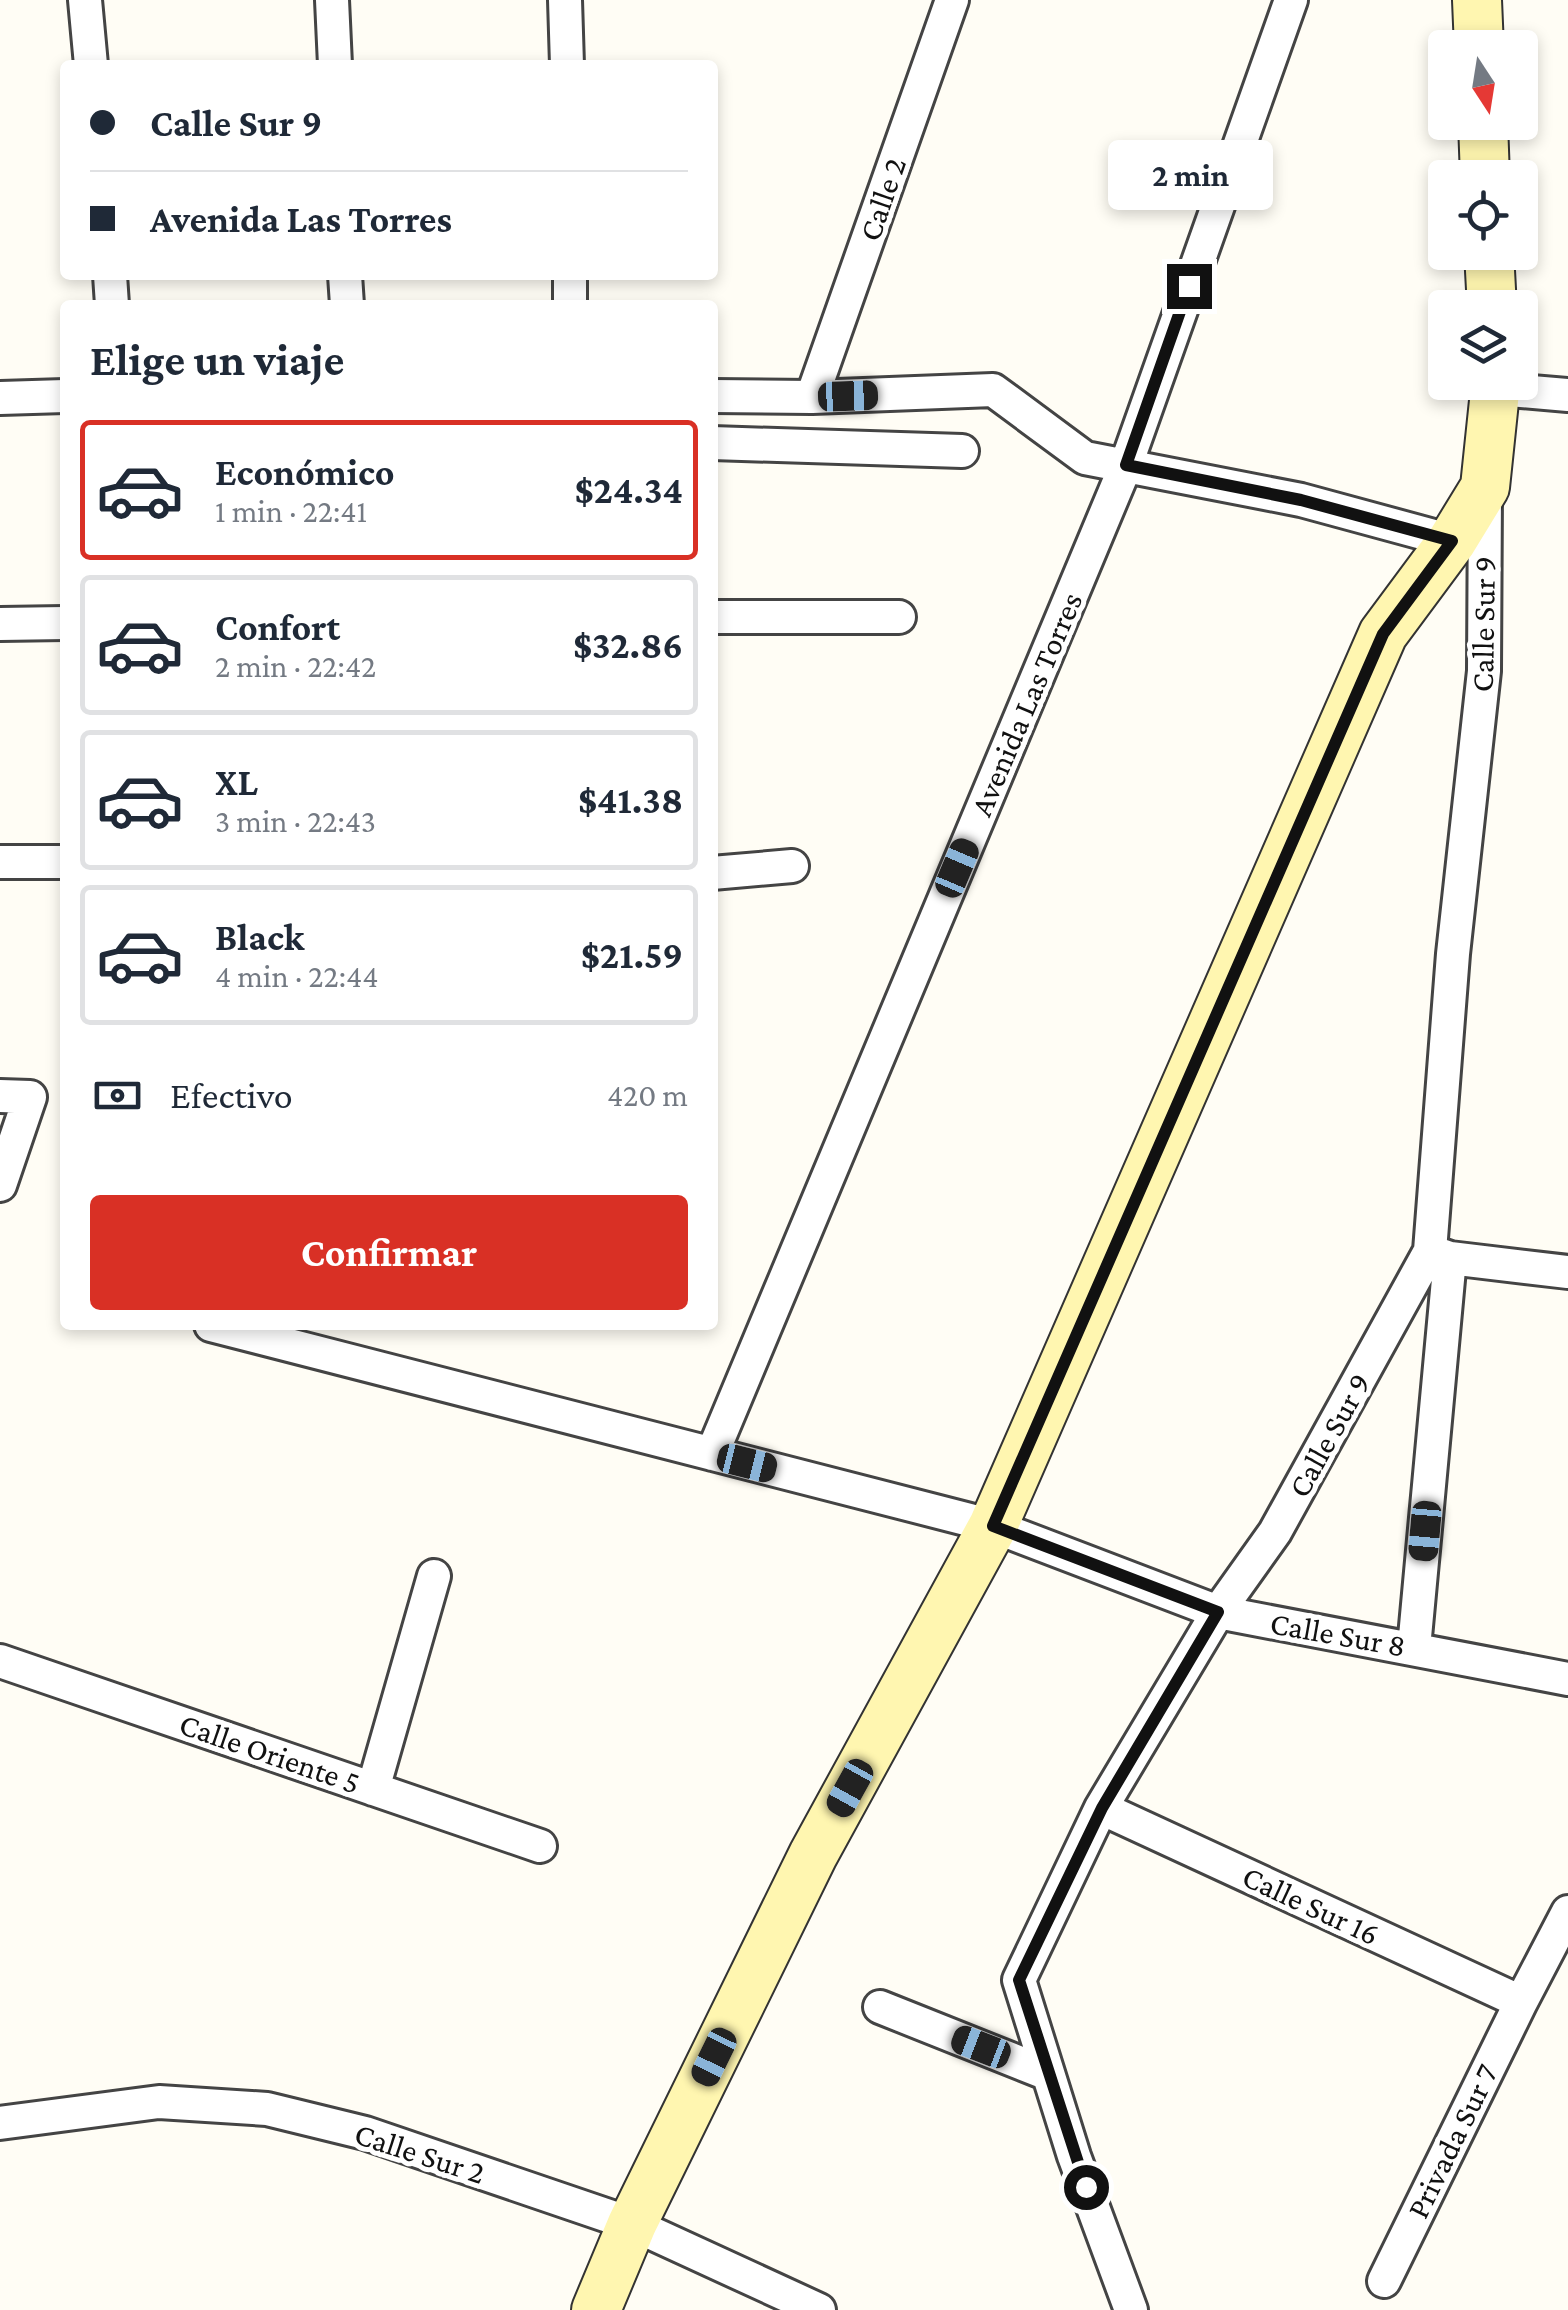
<!DOCTYPE html>
<html lang="es">
<head>
<meta charset="utf-8">
<style>
	:root { --surface:#fff; --page:#f2f2f3; --text:#1f2937; --muted:#747a83; --line:#e0e1e3; --accent:#d93025 }
	body { margin:0; font-family:"Crimson Pro",serif; background:var(--page); color:var(--text); height:100vh; display:flex; flex-direction:column; font-size:38px; white-space:nowrap }
	* { box-sizing:border-box; margin:0 }
	p { font-size:32px; color:var(--muted) }
	.icon { flex:none; width:55px; height:55px; fill:none; stroke:currentColor; stroke-width:2; stroke-linecap:round; stroke-linejoin:round }
	.map { position:relative; flex:1; overflow:hidden }
	.side { position:absolute; left:60px; top:300px; width:658px; height:1030px; display:flex; flex-direction:column; background:var(--surface); border-radius:10px; box-shadow:0 5px 15px #0003 }
	.side>* { flex:none }
	.guide { position:absolute; left:60px; top:60px; width:658px; height:220px; border-radius:10px; box-shadow:0 5px 15px #0003; display:grid; align-content:center; height:220px; padding:0 30px; background:var(--surface) }
	.needle { width:65px; rotate:168deg }
	.fabs { position:absolute; left:1428px; top:30px; display:grid; gap:20px }
	.fabs a { display:grid; place-items:center; width:110px; height:110px; border-radius:10px; background:var(--surface); box-shadow:0 5px 15px #0003; font-size:50px }
	.end { position:absolute; width:45px; height:45px; margin:-22px; border:12px solid #111; background:#fff; box-shadow:0 0 0 5px #fff }
	.from { border-radius:50% }
	.bubble { position:absolute; height:70px; border-radius:10px; background:var(--surface); box-shadow:0 5px 15px #0003; font-size:32px; font-weight:700; line-height:70px; text-align:center }
	.car { position:absolute; width:30px; height:60px; margin:-30px -15px; border-radius:12px; box-shadow:0 0 8px 2px #0007; background:linear-gradient(#222 24%,#8ab4d8 0 40%,#222 0 76%,#8ab4d8 0 86%,#222 0) }
	.guide b { display:flex; align-items:center; gap:35px; height:95px; font-size:38px }
	.guide b+b { border-top:2px solid var(--line) }
	.guide i { width:25px; height:25px; background:var(--text) }
	ul { padding:0; list-style:none }
	li { display:flex; align-items:center; gap:30px; height:140px; margin:0 20px 15px; padding:0 10px; border:5px solid var(--line); border-radius:10px }
	li div { flex:1 }
	li b { display:block; font-size:38px }
	li em { font-style:normal; font-weight:700 }
	li.on { border-color:var(--accent) }
	li>.icon { width:90px; height:90px; stroke-width:1.5 }
	h2 { padding:0 30px; font-size:45px; line-height:120px }
	.pay { display:flex; align-items:center; gap:25px; height:110px; padding:0 30px; font-size:38px }
	.pay p { margin-inline-start:auto }
	.cta { display:flex; gap:20px; margin-top:auto; padding:20px 30px }
	.cta a { flex:1; height:115px; border-radius:10px; background:var(--accent); color:#fff; font-size:40px; font-weight:700; line-height:115px; text-align:center }
	.map>svg:first-child { display:block }
	.lines { fill:none; stroke-linecap:round; stroke-linejoin:round }
	.street-casing { stroke:#444; stroke-width:38 }
	.secondary-casing { stroke:#333; stroke-width:52 }
	.street { stroke:#fff; stroke-width:32 }
	.secondary { stroke:#fff6b0; stroke-width:48 }
	.route { stroke:#111; stroke-width:12 }
	.labels { text-anchor:middle; stroke-width:10; stroke-linejoin:round; paint-order:stroke }
	.street-label { font-size:32px; fill:#111; stroke:#fff }
</style>
</head>
<body>
<div class="map">
<svg width="1568" height="2310" viewBox="0 0 1568 2310">
	<rect width="100%" height="100%" fill="#fffdf5"/>
	<g class="lines">
		<defs>
			<path id="street" d="M 85,0 L 91,65
				M 332,0 L 335,65
				M 565,0 L 567,65
				M 110,275 L 112,305
				M 345,275 L 347,305
				M 570,275 L 570,305
				M 1497,389 L 1568,395
				M 712,396 L 812,397 L 993,390 L 1085,458 L 1301,500 L 1452,541
				M 812,397 L 952,0
				M 0,398 L 65,396
				M 712,443 L 962,451
				M 712,617 L 899,617
				M 0,624 L 65,623
				M 0,862 L 65,862
				M 712,873 L 792,866
				M 0,1096 L 30,1097 L 0,1185
				M 1430,1251 L 1450,1258 L 1568,1272
				M 211,1325 L 993,1526 L 1218,1612 L 1568,1679
				M 712,1454 L 1126,465 L 1291,0
				M 1414,1648 L 1450,1258
				M 0,1661 L 540,1846
				M 373,1789 L 434,1576
				M 1101,1808 L 1521,2002
				M 880,2007 L 1048,2074
				M 0,2123 L 159,2102 L 267,2109 L 365,2133 L 632,2224 L 819,2310
				M 1384,2281 L 1521,2002 L 1568,1912
				M 1131,2310 L 1074,2156 L 1019,1980 L 1101,1808 L 1218,1612 L 1275,1532 L 1430,1251 L 1453,954 L 1484,671 L 1485,492"/>
			<path id="secondary" d="M 1477,0 L 1479,48
				M 1483,122 L 1485,178
				M 1489,252 L 1492,308
				M 596,2310 L 632,2224 L 813,1855 L 993,1526 L 1383,634 L 1452,541 L 1485,487 L 1496,382"/>
		</defs>
		<use href="#street" class="street-casing"/>
		<use href="#secondary" class="secondary-casing"/>
		<use href="#street" class="street"/>
		<use href="#secondary" class="secondary"/>
	</g>
	<g class="lines">
		<path class="route" d="M 1086,2187 L 1019,1980 L 1102,1808 L 1218,1612 L 993,1526 L 1383,634 L 1452,541 L 1301,500 L 1126,465 L 1189,286"/>
	</g>
	<g class="labels">
		<g class="street-label">
			<text transform="translate(882 199) rotate(-71)" y="11">Calle 2</text>
			<text transform="translate(1483 624) rotate(-89)" y="11">Calle Sur 9</text>
			<text transform="translate(1026 704) rotate(-67)" y="11">Avenida Las Torres</text>
			<text transform="translate(1329 1435) rotate(-61)" y="11">Calle Sur 9</text>
			<text transform="translate(1338 1634) rotate(10)" y="11">Calle Sur 8</text>
			<text transform="translate(270 1753) rotate(19)" y="11">Calle Oriente 5</text>
			<text transform="translate(1311 1905) rotate(25)" y="11">Calle Sur 16</text>
			<text transform="translate(1452 2141) rotate(-64)" y="11">Privada Sur 7</text>
			<text transform="translate(420 2153) rotate(18)" y="11">Calle Sur 2</text>
		</g>
	</g>
</svg>
<div class="fabs">
<a><svg class="needle" viewBox="-14 -14 28 28"><path d="M0-13l5 13h-10z" fill="#e53935"/><path d="M0 13l5-13h-10z" fill="#747a83"/></svg></a>
<a><svg class="icon" aria-label="locate" viewBox="0 0 24 24"><circle cx="12" cy="12" r="6"/><path d="M12 2v4M12 18v4M2 12h4M18 12h4"/></svg></a>
<a><svg class="icon" aria-label="layers" viewBox="0 0 24 24"><path d="M12 4l9 5-9 5-9-5zM3 14l9 5 9-5"/></svg></a>
</div>
<i class="end from" style="left:1086px;top:2187px"></i>
<i class="end" style="left:1189px;top:286px"></i>
<div class="bubble" style="left:1108px;top:140px;width:165px">2 min</div>
<i class="car" style="left:848px;top:396px;rotate:88deg"></i>
<i class="car" style="left:957px;top:868px;rotate:23deg"></i>
<i class="car" style="left:747px;top:1463px;rotate:104deg"></i>
<i class="car" style="left:1425px;top:1531px;rotate:185deg"></i>
<i class="car" style="left:850px;top:1788px;rotate:209deg"></i>
<i class="car" style="left:981px;top:2047px;rotate:291deg"></i>
<i class="car" style="left:714px;top:2057px;rotate:206deg"></i>
<div class="guide">
<b><i class="from"></i>Calle Sur 9</b>
<b><i></i>Avenida Las Torres</b>
</div>
<section class="side">
<h2>Elige un viaje</h2>
<ul>
<li class="on"><svg class="icon" aria-label="car" viewBox="0 0 24 24"><path d="M5 17H2v-5l4-1 3-4h7l3 4 3 1v5h-3M9 17h6M6 11h13"/><circle cx="7" cy="17" r="2"/><circle cx="17" cy="17" r="2"/></svg><div><b>Económico</b><p>1 min · 22:41</p></div><em>$24.34</em></li>
<li><svg class="icon" aria-label="car" viewBox="0 0 24 24"><path d="M5 17H2v-5l4-1 3-4h7l3 4 3 1v5h-3M9 17h6M6 11h13"/><circle cx="7" cy="17" r="2"/><circle cx="17" cy="17" r="2"/></svg><div><b>Confort</b><p>2 min · 22:42</p></div><em>$32.86</em></li>
<li><svg class="icon" aria-label="car" viewBox="0 0 24 24"><path d="M5 17H2v-5l4-1 3-4h7l3 4 3 1v5h-3M9 17h6M6 11h13"/><circle cx="7" cy="17" r="2"/><circle cx="17" cy="17" r="2"/></svg><div><b>XL</b><p>3 min · 22:43</p></div><em>$41.38</em></li>
<li><svg class="icon" aria-label="car" viewBox="0 0 24 24"><path d="M5 17H2v-5l4-1 3-4h7l3 4 3 1v5h-3M9 17h6M6 11h13"/><circle cx="7" cy="17" r="2"/><circle cx="17" cy="17" r="2"/></svg><div><b>Black</b><p>4 min · 22:44</p></div><em>$21.59</em></li>
</ul>
<div class="pay"><svg class="icon" aria-label="cash" viewBox="0 0 24 24"><path d="M3 7h18v10H3z"/><circle cx="12" cy="12" r="2"/></svg>Efectivo<p>420 m</p></div>
<div class="cta"><a>Confirmar</a></div>
</section>
</div>
</body>
</html>
